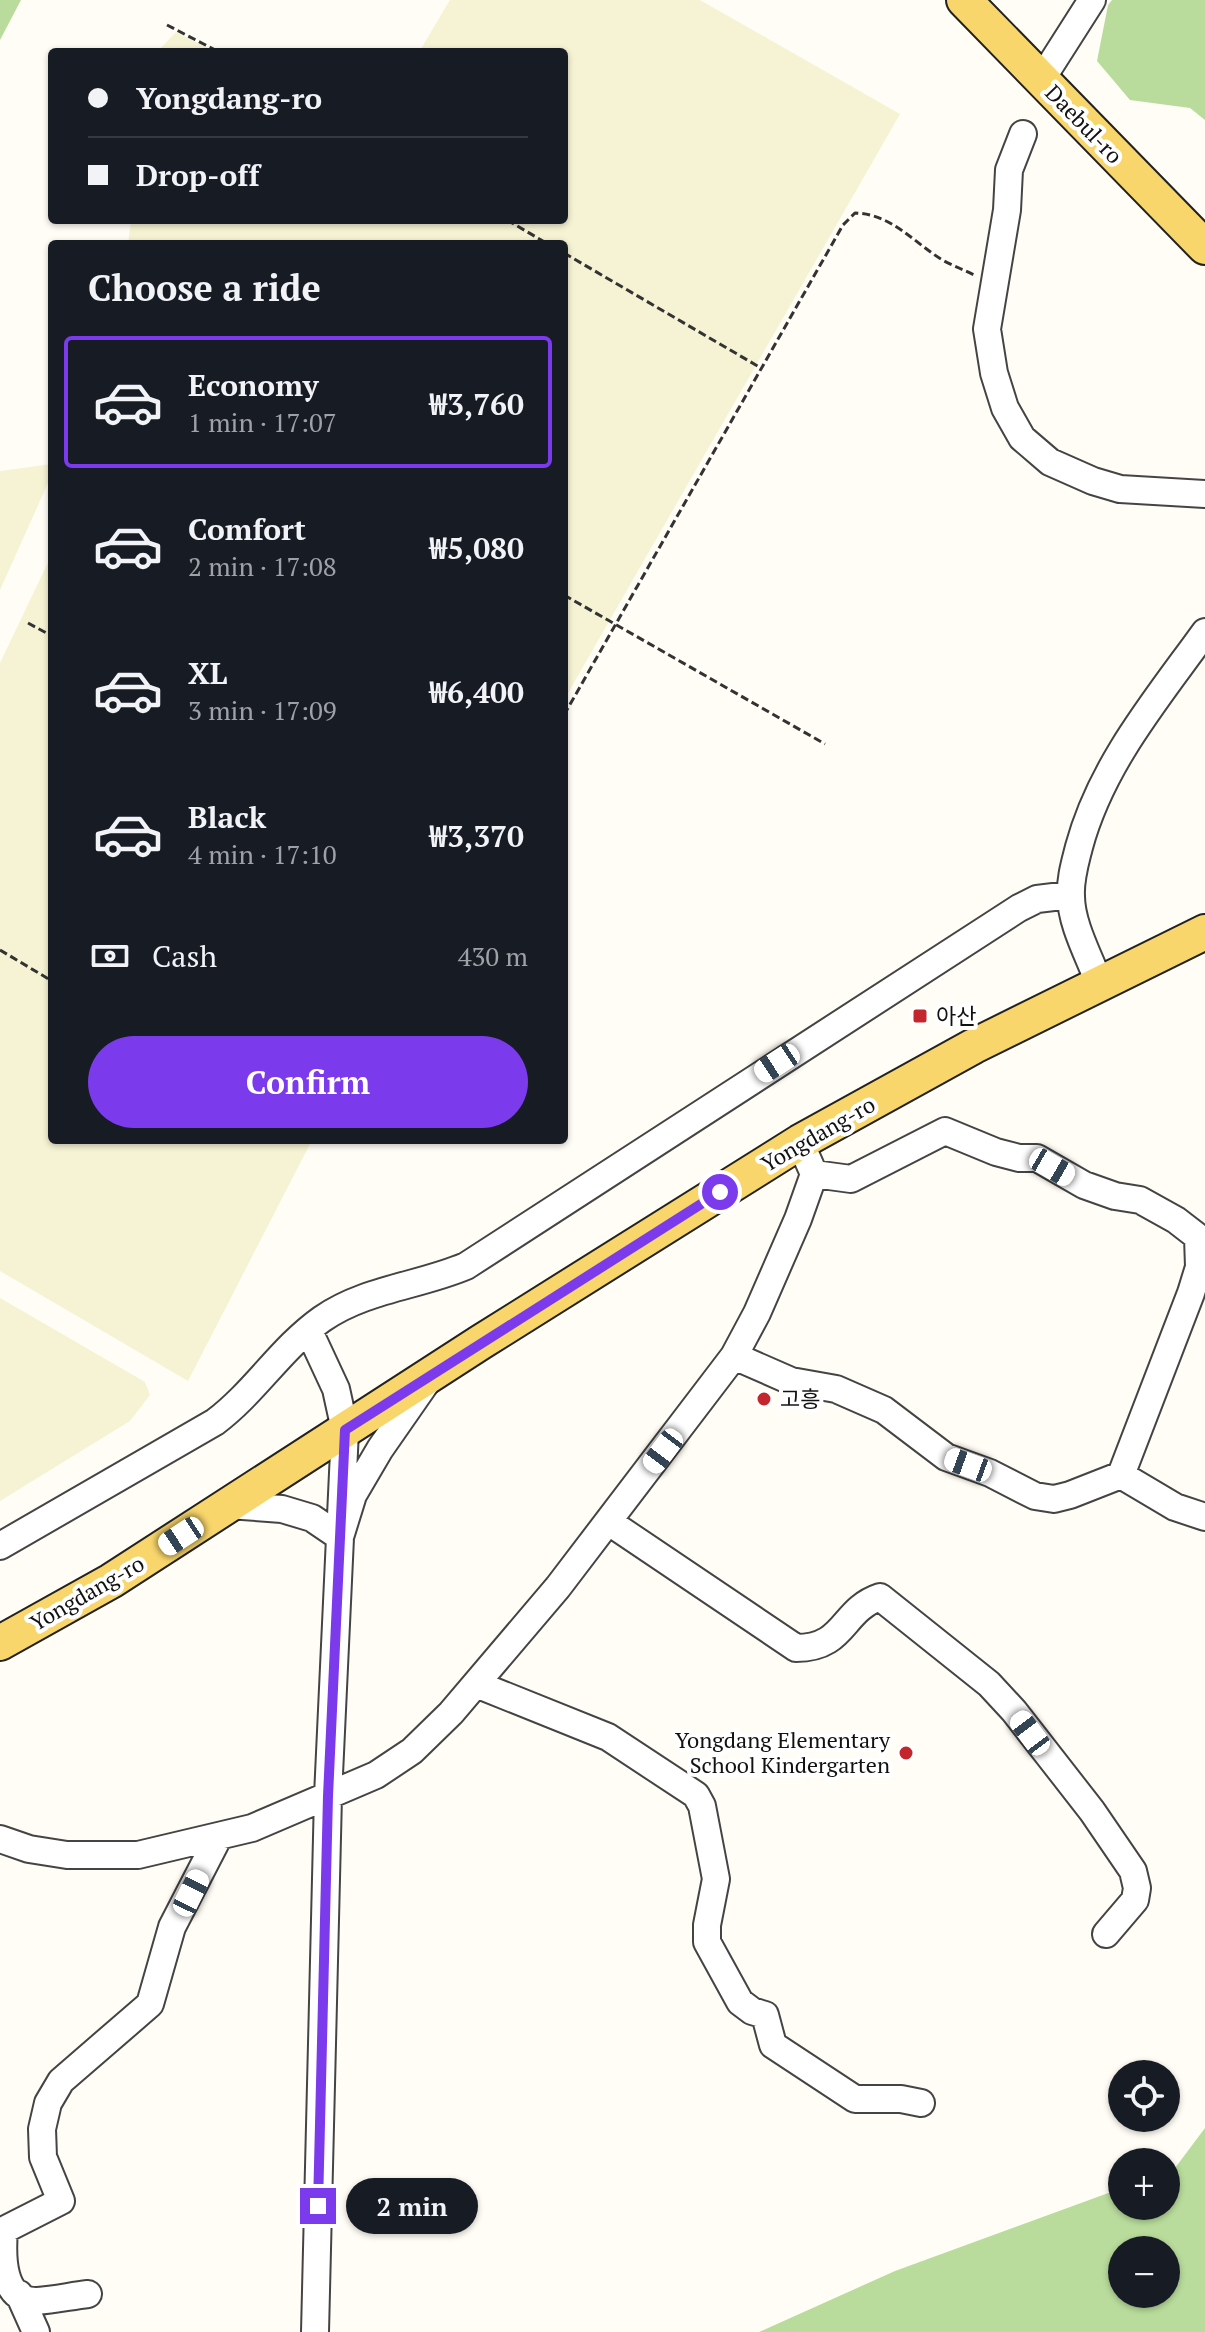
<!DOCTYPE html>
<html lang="en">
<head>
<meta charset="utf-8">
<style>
	:root { --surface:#171b24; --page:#242831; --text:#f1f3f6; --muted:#9ea1a6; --line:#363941; --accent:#7c3aed }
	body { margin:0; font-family:"PT Serif","Noto Sans KR",serif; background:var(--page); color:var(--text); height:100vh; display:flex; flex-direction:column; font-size:30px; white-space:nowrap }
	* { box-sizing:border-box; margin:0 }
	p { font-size:26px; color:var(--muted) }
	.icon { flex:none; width:44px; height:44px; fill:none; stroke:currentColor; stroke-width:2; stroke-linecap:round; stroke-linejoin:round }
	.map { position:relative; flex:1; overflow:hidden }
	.drawer { position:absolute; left:48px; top:240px; width:520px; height:904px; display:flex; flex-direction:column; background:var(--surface); border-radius:8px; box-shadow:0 2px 6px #0004 }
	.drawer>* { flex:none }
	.banner { position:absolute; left:48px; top:48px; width:520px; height:176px; border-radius:8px; box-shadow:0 2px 6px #0004; display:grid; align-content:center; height:176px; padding:0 40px; background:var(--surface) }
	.fabs { position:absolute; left:1108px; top:2060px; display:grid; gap:16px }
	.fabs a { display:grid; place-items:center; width:72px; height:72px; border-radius:50%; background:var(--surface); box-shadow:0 2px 6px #0004; font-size:40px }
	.end { position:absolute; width:36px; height:36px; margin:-18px; border:10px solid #7c3aed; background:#fff; box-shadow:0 0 0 4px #fff }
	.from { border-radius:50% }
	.bubble { position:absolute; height:56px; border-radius:28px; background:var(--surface); box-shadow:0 2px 6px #0004; font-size:26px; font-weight:700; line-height:56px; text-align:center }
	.car { position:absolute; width:24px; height:48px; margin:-24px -12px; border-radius:10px; box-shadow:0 0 6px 2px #0007; background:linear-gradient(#fff 24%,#345 0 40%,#fff 0 76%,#345 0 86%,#fff 0) }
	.banner b { display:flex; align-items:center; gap:28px; height:76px; font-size:30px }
	.banner b+b { border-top:2px solid var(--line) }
	.banner i { width:20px; height:20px; background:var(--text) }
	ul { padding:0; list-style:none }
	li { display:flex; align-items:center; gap:24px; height:132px; margin:0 16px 12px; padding:0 24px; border:4px solid transparent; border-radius:8px }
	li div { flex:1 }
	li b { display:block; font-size:30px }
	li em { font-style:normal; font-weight:700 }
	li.current { border-color:var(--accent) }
	li>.icon { width:72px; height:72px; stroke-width:1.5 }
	h2 { padding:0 40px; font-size:36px; line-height:96px }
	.pay { display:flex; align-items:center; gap:20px; height:88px; padding:0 40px; font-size:30px }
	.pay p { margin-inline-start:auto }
	.primary-button { display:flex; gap:16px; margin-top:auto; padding:16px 40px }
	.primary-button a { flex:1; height:92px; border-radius:48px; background:var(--accent); color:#fff; font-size:32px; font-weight:700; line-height:92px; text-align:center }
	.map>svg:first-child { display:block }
	.farmland { fill:#f6f3d4 }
	.forest { fill:#b9dc9c; fill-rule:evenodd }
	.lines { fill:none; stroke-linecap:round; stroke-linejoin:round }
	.minor-casing { stroke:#444; stroke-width:30 }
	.major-casing { stroke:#222; stroke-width:38 }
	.path { stroke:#333; stroke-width:3; stroke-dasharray:8 4; stroke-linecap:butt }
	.minor { stroke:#fff; stroke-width:26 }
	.major { stroke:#f9d66b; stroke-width:34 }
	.route { stroke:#7c3aed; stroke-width:10 }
	.poi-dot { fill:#c4262e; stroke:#fff; stroke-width:3 }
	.labels { text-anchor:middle; stroke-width:8; stroke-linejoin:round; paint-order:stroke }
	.street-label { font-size:22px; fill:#111; stroke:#fff }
	.poi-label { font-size:22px; fill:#111; stroke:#fff; text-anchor:start }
</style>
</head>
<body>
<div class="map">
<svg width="1205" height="2332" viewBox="0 0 1205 2332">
	<rect width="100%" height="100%" fill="#fffdf5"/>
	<path class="farmland" d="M 450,0 L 700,0 L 900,114 L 564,700 L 564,244 L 128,244 L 131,220 L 564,220 L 564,52 L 419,52 Z
		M 176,32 L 216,52 L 157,52 Z
		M 52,464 L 52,474 L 0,590 L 0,471 Z
		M 52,554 L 52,1140 L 312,1140 L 188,1381 L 0,1271 L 0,663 Z
		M 0,1298 L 145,1382 L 150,1395 L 130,1421 L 0,1501 Z"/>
	<path class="forest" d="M 0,0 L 21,0 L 0,40 Z
		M 1112,0 L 1205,0 L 1205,120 L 1190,108 L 1130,100 L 1097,61 L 1108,5 Z
		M 1205,2128 L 1205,2332 L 759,2332 L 895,2271 L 1122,2188 L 1122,2206 L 1166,2206 L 1166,2172 L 1175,2168 ZM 1122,2250 L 1166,2250 L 1166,2294 L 1122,2294 Z"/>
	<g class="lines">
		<defs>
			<path id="minor" d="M 1041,80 L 1092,0
				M 1023,134 L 1009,170 L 1007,210 L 987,329 L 994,373 L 1005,408 L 1022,438 L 1050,462 L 1093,481 L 1120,489 L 1205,494
				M 1099,983 C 1089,956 1071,924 1071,896 C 1070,879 1075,863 1079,847 C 1101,765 1156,700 1205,632
				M 309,1331 L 336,1389 L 345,1430 L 328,1796 L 315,2332
				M 734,1356 L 791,1381 L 836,1389 L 884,1410 L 946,1457 L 990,1473 L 1035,1496 L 1054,1499 L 1070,1495 L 1121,1475 L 1191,1293 L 1199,1267 L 1198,1237 L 1176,1220 L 1140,1200 L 1115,1196 L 1084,1185 L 1037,1158 L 1019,1158 L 996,1152 L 945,1131 L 851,1179 L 814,1174
				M 1121,1475 L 1175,1507 L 1205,1517
				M 228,1505 L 282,1509 L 312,1518 L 340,1537 L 353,1495 L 380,1449 L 428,1380
				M 609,1522 L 796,1648 C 846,1648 841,1610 880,1597 L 989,1684 L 1014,1711 L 1092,1811 L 1133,1871 L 1137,1888 L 1135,1900 L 1106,1934
				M 0,1546 L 215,1422 C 255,1392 281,1348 322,1319 C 365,1289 419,1286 466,1266 L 1019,908 L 1037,899 L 1070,895
				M 476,1684 L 608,1737 L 696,1795 L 702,1806 L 716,1879 L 707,1925 L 707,1942 L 740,2002 L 752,2011 L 765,2015 L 773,2045 L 855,2099 L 901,2099 L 921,2103
				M 0,1839 L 29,1849 L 67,1855 L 138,1855 L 252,1828 L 376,1775 L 412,1751 L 451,1713 L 558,1587 L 734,1356 L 757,1313 L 798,1219 L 814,1174 L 800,1142
				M 19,2294 L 36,2332
				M 88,2294 C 71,2296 54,2300 37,2301 C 1,2302 2,2255 4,2230 L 61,2201 L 43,2157 L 42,2129 L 48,2103 L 61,2081 L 150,2004 L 172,1927 L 219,1836"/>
			<path id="major" d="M 964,0 L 1205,247
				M 0,1643 L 111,1581 L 481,1342 L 800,1142 L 974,1046 L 1205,932"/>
		</defs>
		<use href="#minor" class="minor-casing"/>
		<use href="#major" class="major-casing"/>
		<path class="path" d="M 167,25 L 219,52
			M 507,220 L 548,244
			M 564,253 L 761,368
			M 564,595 L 825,744
			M 28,623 L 52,636
			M 564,715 L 843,225 L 855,213 C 892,214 914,243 944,261 C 954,266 964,270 974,275
			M 0,950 L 52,981"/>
		<use href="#minor" class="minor"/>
		<use href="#major" class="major"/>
	</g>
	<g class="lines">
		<path class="route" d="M 318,2206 L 328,1796 L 345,1430 L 720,1192"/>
	</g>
	<g class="poi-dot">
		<rect x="912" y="1008" width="16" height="16" rx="4"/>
		<circle cx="764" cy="1399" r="8"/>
		<circle cx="906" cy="1753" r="8"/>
	</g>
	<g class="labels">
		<g class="street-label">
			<text transform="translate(1084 124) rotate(46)" y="8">Daebul-ro</text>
			<text transform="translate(818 1134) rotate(-30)" y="8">Yongdang-ro</text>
			<text transform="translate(87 1593) rotate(-30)" y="8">Yongdang-ro</text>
		</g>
		<g class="poi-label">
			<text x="936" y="1024">아산</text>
			<text x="780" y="1407">고흥</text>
			<text x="890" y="1748" text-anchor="end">Yongdang Elementary<tspan x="890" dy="25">School Kindergarten</tspan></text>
		</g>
	</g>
</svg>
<div class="fabs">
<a><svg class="icon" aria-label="locate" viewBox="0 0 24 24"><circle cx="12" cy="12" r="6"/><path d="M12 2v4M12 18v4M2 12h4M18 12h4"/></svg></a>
<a>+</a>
<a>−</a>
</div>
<i class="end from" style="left:720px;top:1192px"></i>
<i class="end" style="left:318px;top:2206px"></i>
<div class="bubble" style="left:346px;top:2178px;width:132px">2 min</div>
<i class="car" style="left:777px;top:1063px;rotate:237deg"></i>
<i class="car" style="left:1052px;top:1167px;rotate:120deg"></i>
<i class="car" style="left:663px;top:1451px;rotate:217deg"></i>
<i class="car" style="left:968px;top:1465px;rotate:290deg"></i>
<i class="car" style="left:181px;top:1536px;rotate:237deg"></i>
<i class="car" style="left:1030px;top:1733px;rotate:323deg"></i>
<i class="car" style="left:191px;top:1893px;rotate:26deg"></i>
<div class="banner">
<b><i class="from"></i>Yongdang-ro</b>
<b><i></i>Drop-off</b>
</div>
<section class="drawer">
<h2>Choose a ride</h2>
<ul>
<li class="current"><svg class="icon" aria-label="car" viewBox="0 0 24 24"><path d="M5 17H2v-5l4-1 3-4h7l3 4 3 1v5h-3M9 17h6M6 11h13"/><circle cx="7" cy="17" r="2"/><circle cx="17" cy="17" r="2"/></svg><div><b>Economy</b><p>1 min · 17:07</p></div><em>₩3,760</em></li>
<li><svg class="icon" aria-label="car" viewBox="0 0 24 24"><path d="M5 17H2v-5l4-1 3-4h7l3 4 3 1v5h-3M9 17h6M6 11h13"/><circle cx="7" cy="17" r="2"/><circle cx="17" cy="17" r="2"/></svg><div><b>Comfort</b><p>2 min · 17:08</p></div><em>₩5,080</em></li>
<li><svg class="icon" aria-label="car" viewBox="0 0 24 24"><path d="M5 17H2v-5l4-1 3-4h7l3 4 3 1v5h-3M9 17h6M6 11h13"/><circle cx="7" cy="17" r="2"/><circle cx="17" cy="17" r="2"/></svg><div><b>XL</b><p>3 min · 17:09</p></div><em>₩6,400</em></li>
<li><svg class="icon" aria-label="car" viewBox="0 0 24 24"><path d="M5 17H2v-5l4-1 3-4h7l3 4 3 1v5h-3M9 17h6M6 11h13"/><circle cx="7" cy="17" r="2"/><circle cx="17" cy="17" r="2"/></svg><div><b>Black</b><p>4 min · 17:10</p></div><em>₩3,370</em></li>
</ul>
<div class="pay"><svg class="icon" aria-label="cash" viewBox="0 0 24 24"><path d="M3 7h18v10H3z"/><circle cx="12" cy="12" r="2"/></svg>Cash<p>430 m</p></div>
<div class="primary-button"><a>Confirm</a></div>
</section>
</div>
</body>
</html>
